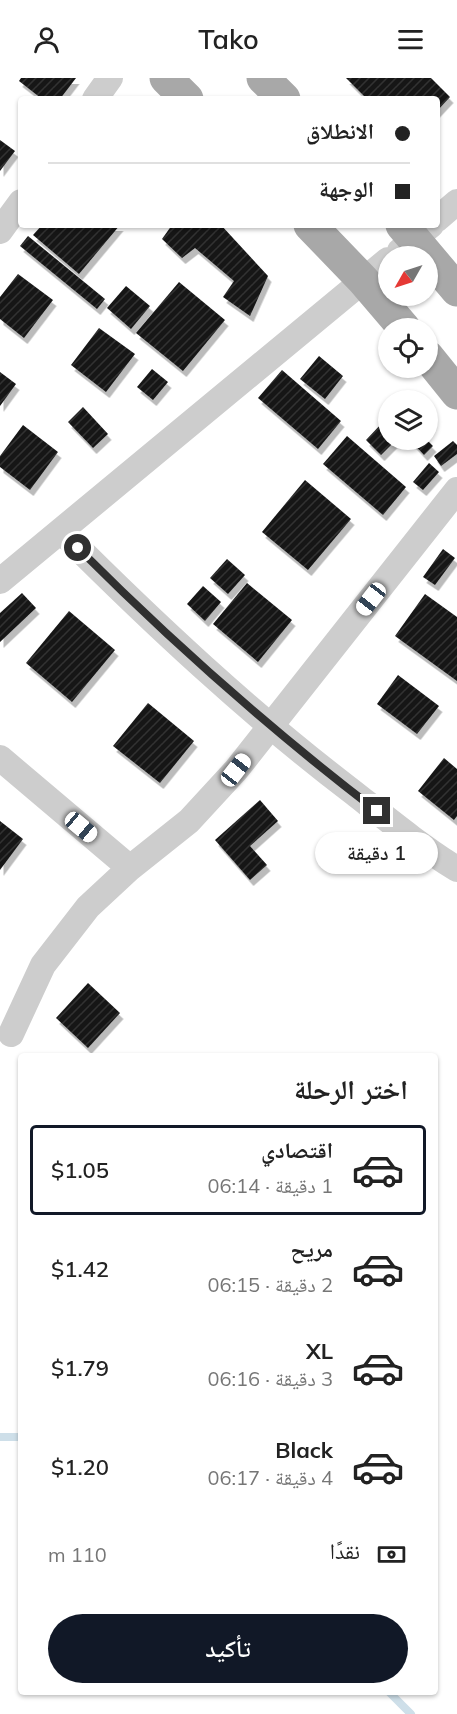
<!DOCTYPE html>
<html lang="ar">
<head>
<meta charset="utf-8">
<style>
	:root { --surface:#fff; --page:#f6f6f6; --text:#222; --muted:#767676; --line:#e0e0e0; --accent:#111827 }
	body { margin:0; font-family:Mulish,"Noto Naskh Arabic",sans-serif; background:var(--page); color:var(--text); direction:rtl; height:100vh; display:flex; flex-direction:column; font-size:22px; white-space:nowrap }
	* { box-sizing:border-box; margin:0 }
	p { font-size:20px; color:var(--muted) }
	.icon { flex:none; width:33px; height:33px; fill:none; stroke:currentColor; stroke-width:2; stroke-linecap:round; stroke-linejoin:round }
	.map { position:relative; flex:1; overflow:hidden; direction:ltr }
	.details { position:absolute; left:18px; top:975px; width:420px; height:642px; display:flex; flex-direction:column; background:var(--surface); border-radius:6px; box-shadow:0 2px 4px #0004; direction:rtl }
	.details>* { flex:none }
	.hud { position:absolute; left:18px; top:18px; width:422px; height:132px; border-radius:6px; box-shadow:0 2px 4px #0004; direction:rtl; display:grid; align-content:center; height:132px; padding:0 30px; background:var(--surface) }
	.needle { width:39px; rotate:231deg }
	.buttons { position:absolute; left:378px; top:168px; display:grid; gap:12px }
	.buttons a { display:grid; place-items:center; width:60px; height:60px; border-radius:50%; background:var(--surface); box-shadow:0 2px 4px #0004; font-size:30px }
	.end { position:absolute; width:27px; height:27px; margin:-14px; border:8px solid #303030; background:#fff; box-shadow:0 0 0 3px #fff }
	.from { border-radius:50% }
	.bubble { position:absolute; height:42px; border-radius:21px; background:var(--surface); box-shadow:0 2px 4px #0004; font-size:20px; font-weight:600; line-height:42px; text-align:center; direction:rtl }
	.car { position:absolute; width:18px; height:36px; margin:-18px -9px; border-radius:8px; box-shadow:0 0 4px 2px #0007; background:linear-gradient(#fff 24%,#345 0 40%,#fff 0 76%,#345 0 86%,#fff 0) }
	.hud b { display:flex; align-items:center; gap:21px; height:57px; font-size:22px }
	.hud b+b { border-top:2px solid var(--line) }
	.hud i { width:15px; height:15px; background:var(--text) }
	ul { padding:0; list-style:none }
	li { display:flex; align-items:center; gap:18px; height:90px; margin:0 12px 9px; padding:0 18px; border:3px solid transparent; border-radius:6px }
	li div { flex:1 }
	li b { display:block; font-size:22px }
	li em { font-style:normal; font-weight:600 }
	li.on { border-color:var(--accent) }
	li>.icon { width:54px; height:54px; stroke-width:1.5 }
	h2 { padding:0 30px; font-size:27px; line-height:72px }
	.pay { display:flex; align-items:center; gap:15px; height:66px; padding:0 30px; font-size:22px }
	.pay p { margin-inline-start:auto }
	.action { display:flex; gap:12px; margin-top:auto; padding:12px 30px }
	.action a { flex:1; height:69px; border-radius:36px; background:var(--accent); color:#fff; font-size:24px; font-weight:600; line-height:69px; text-align:center }
	header { display:flex; justify-content:space-between; align-items:center; height:78px; padding:0 30px; background:var(--surface); font-size:27px; font-weight:600 }
	.map>svg:first-child { display:block }
	.lines { fill:none; stroke-linecap:round; stroke-linejoin:round }
	.stream { stroke:#cedfe9; stroke-width:8 }
	.building { fill:url(#building-hatch); filter:url(#shadow) }
	.minor { stroke:#cdcdcd; stroke-width:26 }
	.primary { stroke:#a8a8a8; stroke-width:33 }
	.route { stroke:#303030; stroke-width:8 }
</style>
</head>
<body>
<header><svg class="icon" aria-label="menu" viewBox="0 0 24 24"><path d="M4 6h16M4 12h16M4 18h16"/></svg>Tako<svg class="icon" aria-label="person" viewBox="0 0 24 24"><circle cx="12" cy="8" r="4"/><path d="M4 21q1-7 8-7t8 7"/></svg></header>
<div class="map">
<svg width="457" height="1636" viewBox="0 0 457 1636">
	<defs>
		<pattern id="building-hatch" width="6" height="6" patternUnits="userSpaceOnUse" patternTransform="scale(1.5)"><rect width="6" height="6" fill="#171717"/><path d="M-1 1l2-2M0 6l6-6M5 7l2-2" fill="none" stroke="#303030"/></pattern>
		<filter id="shadow"><feDropShadow dx="3.5" dy="6" stdDeviation="0" flood-color="#0004"/></filter>
	</defs>
	<rect width="100%" height="100%" fill="#fff"/>
	<g class="lines">
		<path class="stream" d="M 0,1359 L 21,1359
			M 389,1614 L 411,1636"/>
	</g>
	<path class="building" d="M 21,0 L 76,0 L 60,21 L 42,21 L 19,3 Z
		M 346,0 L 431,0 L 450,19 L 436,34 L 436,21 L 367,21 Z
		M 0,62 L 15,73 L 0,93 Z
		M 42,147 L 120,147 L 79,196 L 33,157 Z
		M 172,147 L 221,147 L 268,198 L 250,238 L 223,219 L 234,203 L 195,170 L 182,180 L 162,161 Z
		M 28,158 L 105,221 L 97,231 L 20,168 Z
		M 18,196 L 53,222 L 24,260 L 0,241 L 0,219 Z
		M 179,204 L 225,242 L 183,293 L 136,255 Z
		M 126,208 L 150,228 L 131,251 L 107,230 Z
		M 99,250 L 135,276 L 106,314 L 71,287 Z
		M 319,278 L 343,298 L 325,321 L 300,301 Z
		M 152,291 L 168,304 L 153,322 L 137,309 Z
		M 282,292 L 341,343 L 318,371 L 258,320 Z
		M 0,294 L 16,306 L 0,328 Z
		M 83,329 L 108,356 L 93,370 L 68,344 Z
		M 383,344 L 388,348 L 388,362 L 396,362 L 381,377 L 366,362 Z
		M 23,347 L 58,374 L 30,412 L 0,389 L 0,378 Z
		M 347,358 L 406,409 L 383,437 L 323,386 Z
		M 410,362 L 427,362 L 433,368 L 424,377 Z
		M 453,363 L 457,367 L 457,376 L 441,388 L 434,378 Z
		M 429,385 L 439,394 L 423,412 L 413,404 Z
		M 305,402 L 351,441 L 308,492 L 262,454 Z
		M 443,471 L 455,480 L 435,507 L 423,499 Z
		M 227,481 L 245,497 L 228,516 L 210,500 Z
		M 247,505 L 292,542 L 258,584 L 213,546 Z
		M 203,508 L 221,524 L 205,543 L 187,526 Z
		M 22,515 L 36,530 L 0,564 L 0,535 Z
		M 425,516 L 457,539 L 457,603 L 395,558 Z
		M 69,533 L 115,572 L 72,624 L 26,585 Z
		M 398,597 L 439,628 L 417,656 L 377,626 Z
		M 148,625 L 194,663 L 160,705 L 113,668 Z
		M 444,680 L 457,691 L 457,738 L 454,742 L 418,713 Z
		M 260,722 L 278,743 L 250,768 L 267,787 L 250,802 L 215,762 Z
		M 0,743 L 23,761 L 0,792 Z
		M 88,905 L 120,935 L 88,970 L 56,940 Z"/>
	<g class="lines">
		<path class="minor" d="M 95,21 L 110,0
			M 436,142 L 457,124
			M 0,153 L 21,124
			M 400,173 L 431,147
			M 61,453 C 154,546 249,635 354,715 C 387,741 421,769 457,791
			M 0,503 L 388,182
			M 0,680 L 130,790
			M 11,956 L 43,887 L 88,829 L 130,790 L 189,743 L 236,692 L 457,412"/>
		<path class="primary" d="M 166,0 L 187,21
			M 263,0 L 284,21
			M 310,147 L 363,202 L 404,250
			M 402,147 L 457,212
			M 428,279 L 457,315"/>
	</g>
	<g class="lines">
		<path class="route" d="M 78,470 C 172,564 271,652 377,733"/>
	</g>
</svg>
<div class="buttons">
<a><svg class="needle" viewBox="-14 -14 28 28"><path d="M0-13l5 13h-10z" fill="#e53935"/><path d="M0 13l5-13h-10z" fill="#767676"/></svg></a>
<a><svg class="icon" aria-label="locate" viewBox="0 0 24 24"><circle cx="12" cy="12" r="6"/><path d="M12 2v4M12 18v4M2 12h4M18 12h4"/></svg></a>
<a><svg class="icon" aria-label="layers" viewBox="0 0 24 24"><path d="M12 4l9 5-9 5-9-5zM3 14l9 5 9-5"/></svg></a>
</div>
<i class="end from" style="left:78px;top:470px"></i>
<i class="end" style="left:377px;top:733px"></i>
<div class="bubble" style="left:315px;top:754px;width:123px">1 دقيقة</div>
<i class="car" style="left:371px;top:521px;rotate:218deg"></i>
<i class="car" style="left:236px;top:692px;rotate:38deg"></i>
<i class="car" style="left:81px;top:749px;rotate:130deg"></i>
<div class="hud">
<b><i class="from"></i>الانطلاق</b>
<b><i></i>الوجهة</b>
</div>
<section class="details">
<h2>اختر الرحلة</h2>
<ul>
<li class="on"><svg class="icon" aria-label="car" viewBox="0 0 24 24"><path d="M5 17H2v-5l4-1 3-4h7l3 4 3 1v5h-3M9 17h6M6 11h13"/><circle cx="7" cy="17" r="2"/><circle cx="17" cy="17" r="2"/></svg><div><b>اقتصادي</b><p>1 دقيقة · 06:14</p></div><em>$1.05</em></li>
<li><svg class="icon" aria-label="car" viewBox="0 0 24 24"><path d="M5 17H2v-5l4-1 3-4h7l3 4 3 1v5h-3M9 17h6M6 11h13"/><circle cx="7" cy="17" r="2"/><circle cx="17" cy="17" r="2"/></svg><div><b>مريح</b><p>2 دقيقة · 06:15</p></div><em>$1.42</em></li>
<li><svg class="icon" aria-label="car" viewBox="0 0 24 24"><path d="M5 17H2v-5l4-1 3-4h7l3 4 3 1v5h-3M9 17h6M6 11h13"/><circle cx="7" cy="17" r="2"/><circle cx="17" cy="17" r="2"/></svg><div><b>XL</b><p>3 دقيقة · 06:16</p></div><em>$1.79</em></li>
<li><svg class="icon" aria-label="car" viewBox="0 0 24 24"><path d="M5 17H2v-5l4-1 3-4h7l3 4 3 1v5h-3M9 17h6M6 11h13"/><circle cx="7" cy="17" r="2"/><circle cx="17" cy="17" r="2"/></svg><div><b>Black</b><p>4 دقيقة · 06:17</p></div><em>$1.20</em></li>
</ul>
<div class="pay"><svg class="icon" aria-label="cash" viewBox="0 0 24 24"><path d="M3 7h18v10H3z"/><circle cx="12" cy="12" r="2"/></svg>نقدًا<p>110 m</p></div>
<div class="action"><a>تأكيد</a></div>
</section>
</div>
</body>
</html>
